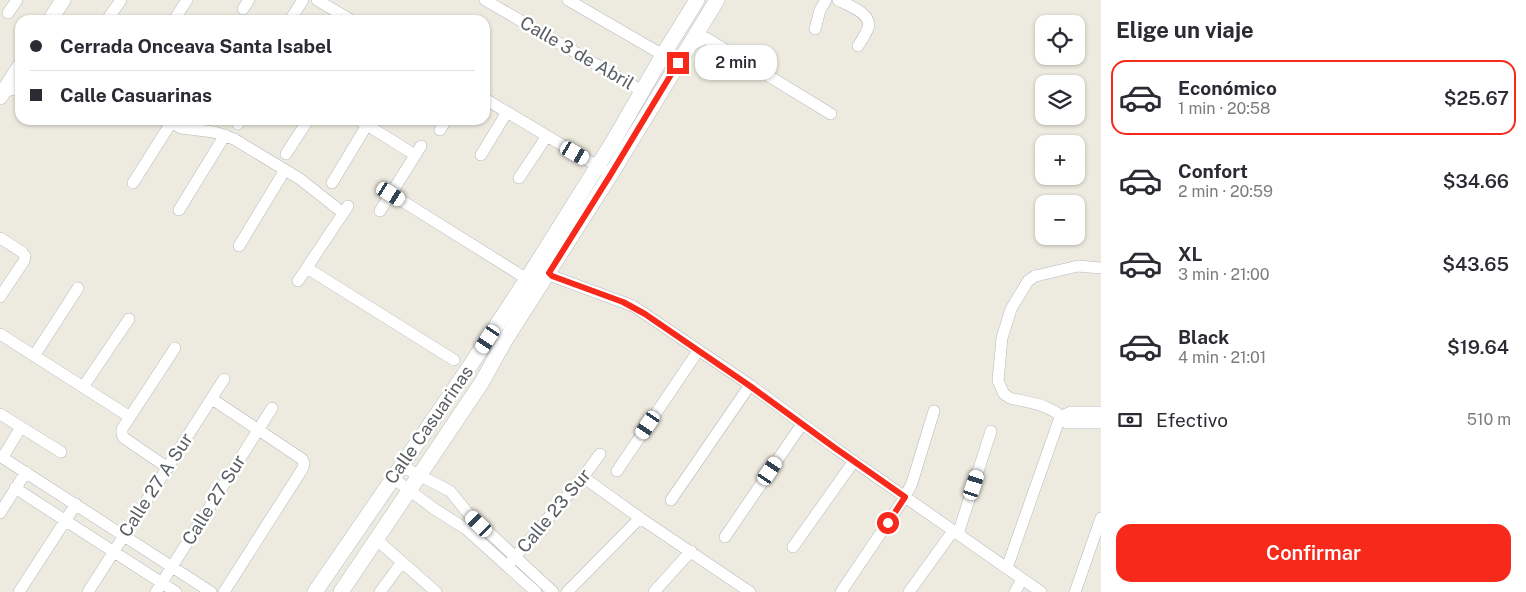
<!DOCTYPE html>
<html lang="es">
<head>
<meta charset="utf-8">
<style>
	:root { --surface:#fff; --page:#f2f2f3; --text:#2b2b33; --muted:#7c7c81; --line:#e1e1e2; --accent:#f7291b }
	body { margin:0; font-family:"Public Sans",sans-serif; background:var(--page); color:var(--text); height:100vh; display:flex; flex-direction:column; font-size:19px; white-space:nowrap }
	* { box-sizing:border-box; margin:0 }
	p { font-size:16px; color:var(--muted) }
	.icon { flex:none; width:28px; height:28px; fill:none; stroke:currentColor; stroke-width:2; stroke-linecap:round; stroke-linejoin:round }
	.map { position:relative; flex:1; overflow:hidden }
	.details { display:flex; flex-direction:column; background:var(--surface); width:425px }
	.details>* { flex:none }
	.top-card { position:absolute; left:15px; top:15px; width:475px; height:110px; border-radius:15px; box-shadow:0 1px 4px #0004; display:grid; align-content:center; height:110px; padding:0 15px; background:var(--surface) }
	.tools { position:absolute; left:1035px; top:15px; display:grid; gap:10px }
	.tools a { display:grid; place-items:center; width:50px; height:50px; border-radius:10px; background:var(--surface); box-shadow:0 1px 4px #0004; font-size:25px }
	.end { position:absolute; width:22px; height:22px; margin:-11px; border:6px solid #f7291b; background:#fff; box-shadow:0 0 0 2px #fff }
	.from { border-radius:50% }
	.bubble { position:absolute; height:35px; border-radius:15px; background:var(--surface); box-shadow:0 1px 4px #0004; font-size:16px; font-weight:600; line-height:35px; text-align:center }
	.car { position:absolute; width:15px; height:30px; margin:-15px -8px; border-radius:6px; box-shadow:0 0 4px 1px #0007; background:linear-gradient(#fff 24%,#345 0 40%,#fff 0 76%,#345 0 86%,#fff 0) }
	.top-card b { display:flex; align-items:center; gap:18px; height:48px; font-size:19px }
	.top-card b+b { border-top:1px solid var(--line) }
	.top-card i { width:12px; height:12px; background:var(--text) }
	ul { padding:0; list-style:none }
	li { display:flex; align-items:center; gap:15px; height:75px; margin:0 10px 8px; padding:0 5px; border:2px solid transparent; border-radius:15px }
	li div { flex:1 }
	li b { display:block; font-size:19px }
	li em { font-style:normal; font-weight:600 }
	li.on { border-color:var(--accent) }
	li>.icon { width:45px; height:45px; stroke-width:1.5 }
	h2 { padding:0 15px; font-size:22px; line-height:60px }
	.pay { display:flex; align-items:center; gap:12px; height:55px; padding:0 15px; font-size:19px }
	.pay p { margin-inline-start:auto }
	.primary-button { display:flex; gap:10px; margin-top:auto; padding:10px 15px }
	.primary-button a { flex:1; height:58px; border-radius:15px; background:var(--accent); color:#fff; font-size:20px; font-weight:600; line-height:58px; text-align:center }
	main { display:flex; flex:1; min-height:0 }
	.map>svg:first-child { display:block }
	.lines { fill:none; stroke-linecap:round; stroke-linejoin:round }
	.street-casing { stroke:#b5b8be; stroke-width:12 }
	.secondary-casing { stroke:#b8bcc3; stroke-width:16 }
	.street { stroke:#fff; stroke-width:11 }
	.secondary { stroke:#fff; stroke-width:15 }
	.route { stroke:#f7291b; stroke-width:6 }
	.labels { text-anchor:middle; stroke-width:5; stroke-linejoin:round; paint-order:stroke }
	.street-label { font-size:18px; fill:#585d62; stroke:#fff }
</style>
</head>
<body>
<main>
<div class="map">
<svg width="1101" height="592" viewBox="0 0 1101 592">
	<rect width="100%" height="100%" fill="#edeadf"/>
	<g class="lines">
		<defs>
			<path id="street" d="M 317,0 L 351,20
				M 485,0 L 642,91
				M 568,0 L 663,55
				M 838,0 C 848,5 873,14 868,28 C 866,34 862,40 858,46
				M 243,9 L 249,0
				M 8,13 L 17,0
				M 107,20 L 121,0
				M 174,20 L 187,0
				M 290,20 L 303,0
				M 815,29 L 820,10 L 826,0
				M 689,46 L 706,38 L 831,114
				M 3,92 L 15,89 L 20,86
				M 485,99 L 604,170
				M 166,120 L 181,128 L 214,132 L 234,139 L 300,179 L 343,213
				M 359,120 L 415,155
				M 238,124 L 240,120
				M 440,130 L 446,120
				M 286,154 L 308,120
				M 481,155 L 507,112
				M 519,178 L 547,136
				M 133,183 L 171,123
				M 332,183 L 367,125
				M 391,194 L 527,279
				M 179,210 L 225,135
				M 380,211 L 421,146
				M 0,238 L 22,252 L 25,256 L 24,261 L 0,297
				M 239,246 L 285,170
				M 307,268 L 454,360
				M 549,273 L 552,276 L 633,306 L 645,314 L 750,385 L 835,448 L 1041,592
				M 298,281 L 348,206
				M 0,334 L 130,417
				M 34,356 L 78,288
				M 83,387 L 129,319
				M 212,399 L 302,459 L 304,463 L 303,468 L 224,592
				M 0,414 L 61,452
				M 1062,416 L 1071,412 L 1101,412
				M 1067,423 C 1055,405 1030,403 1010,398 L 1004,394 L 998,381 L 1002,338 L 1011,309 L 1028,281 L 1035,276 L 1040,275 L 1078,266 L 1101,268
				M 1067,423 L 1101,423
				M 0,456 L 211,592
				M 3,457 L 21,427
				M 401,466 L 450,491 L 467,512 L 553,592
				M 168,468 L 124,438 L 122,434 L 122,429 L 175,348
				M 617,471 L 698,351
				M 583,477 L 640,518 L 750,592
				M 393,478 L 433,508 L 466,529 L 536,592
				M 15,488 L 176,592
				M 671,500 L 750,385
				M 0,513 L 26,472
				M 958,534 L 991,431
				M 725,537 L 802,424
				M 377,540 L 436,592
				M 793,547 L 854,461
				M 510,563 L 583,477 L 600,454
				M 1007,568 L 1059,420 L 1062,416
				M 19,592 L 76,504
				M 88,592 L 224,379
				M 156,592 L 272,408
				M 380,592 L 402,562
				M 567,592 L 640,518
				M 654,592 L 691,551
				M 841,592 L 905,497 L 912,483 L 934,411
				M 909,592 L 953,531
				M 1015,592 L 1022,579
				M 1075,592 L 1101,518"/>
			<path id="secondary" d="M 50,20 L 63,0
				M 0,97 L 20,66
				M 315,592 L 468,369 L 527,279 L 614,140 L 663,55 L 697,0
				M 341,592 L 482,382 L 504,342 L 611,174 L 717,0"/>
		</defs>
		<use href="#street" class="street-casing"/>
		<use href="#secondary" class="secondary-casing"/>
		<use href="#street" class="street"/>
		<use href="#secondary" class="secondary"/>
	</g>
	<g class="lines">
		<path class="route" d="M 678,63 L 611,174 L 549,273 L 552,276 L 623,302 L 645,314 L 750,386 L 835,448 L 905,497 L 888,523"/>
	</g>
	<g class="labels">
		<g class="street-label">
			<text transform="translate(577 53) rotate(30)" y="6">Calle 3 de Abril</text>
			<text transform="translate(429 425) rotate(-55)" y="6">Calle Casuarinas</text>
			<text transform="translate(156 485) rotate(-57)" y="6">Calle 27 A Sur</text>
			<text transform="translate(214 500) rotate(-58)" y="6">Calle 27 Sur</text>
			<text transform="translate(554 511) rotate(-50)" y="6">Calle 23 Sur</text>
		</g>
	</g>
</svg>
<div class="tools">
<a><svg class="icon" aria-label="locate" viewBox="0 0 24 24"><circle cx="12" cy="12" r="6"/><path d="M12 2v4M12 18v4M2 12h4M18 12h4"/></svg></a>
<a><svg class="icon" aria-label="layers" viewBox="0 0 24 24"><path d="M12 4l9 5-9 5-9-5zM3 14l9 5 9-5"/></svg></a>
<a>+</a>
<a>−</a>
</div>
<i class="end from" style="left:888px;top:523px"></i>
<i class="end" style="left:678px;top:63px"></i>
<div class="bubble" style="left:695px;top:45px;width:82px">2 min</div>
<i class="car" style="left:575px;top:153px;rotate:120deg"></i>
<i class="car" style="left:391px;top:194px;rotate:122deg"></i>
<i class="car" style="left:488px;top:339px;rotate:213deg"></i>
<i class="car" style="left:648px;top:425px;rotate:214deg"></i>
<i class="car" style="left:770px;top:471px;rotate:34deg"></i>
<i class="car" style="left:974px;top:485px;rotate:18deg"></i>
<i class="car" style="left:479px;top:524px;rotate:314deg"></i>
<div class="top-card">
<b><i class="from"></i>Cerrada Onceava Santa Isabel</b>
<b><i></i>Calle Casuarinas</b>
</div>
</div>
<section class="details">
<h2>Elige un viaje</h2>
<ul>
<li class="on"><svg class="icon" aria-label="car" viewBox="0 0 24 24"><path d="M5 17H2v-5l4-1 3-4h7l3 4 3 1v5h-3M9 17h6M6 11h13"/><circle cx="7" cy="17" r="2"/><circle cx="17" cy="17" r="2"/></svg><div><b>Económico</b><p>1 min · 20:58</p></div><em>$25.67</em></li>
<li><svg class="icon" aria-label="car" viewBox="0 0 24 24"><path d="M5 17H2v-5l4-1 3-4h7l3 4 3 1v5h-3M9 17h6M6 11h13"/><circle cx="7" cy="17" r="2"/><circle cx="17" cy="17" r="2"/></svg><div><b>Confort</b><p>2 min · 20:59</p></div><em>$34.66</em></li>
<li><svg class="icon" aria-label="car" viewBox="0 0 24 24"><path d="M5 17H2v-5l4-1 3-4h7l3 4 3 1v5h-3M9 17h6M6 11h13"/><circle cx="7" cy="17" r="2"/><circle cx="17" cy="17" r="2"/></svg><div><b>XL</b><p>3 min · 21:00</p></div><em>$43.65</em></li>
<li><svg class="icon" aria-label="car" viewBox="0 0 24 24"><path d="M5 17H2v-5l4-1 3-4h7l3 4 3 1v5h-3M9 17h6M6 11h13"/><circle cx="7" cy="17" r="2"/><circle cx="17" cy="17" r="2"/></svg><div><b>Black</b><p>4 min · 21:01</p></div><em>$19.64</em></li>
</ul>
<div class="pay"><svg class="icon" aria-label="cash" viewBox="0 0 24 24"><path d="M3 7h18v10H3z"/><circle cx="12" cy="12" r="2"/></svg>Efectivo<p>510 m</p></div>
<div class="primary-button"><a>Confirmar</a></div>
</section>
</main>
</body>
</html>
